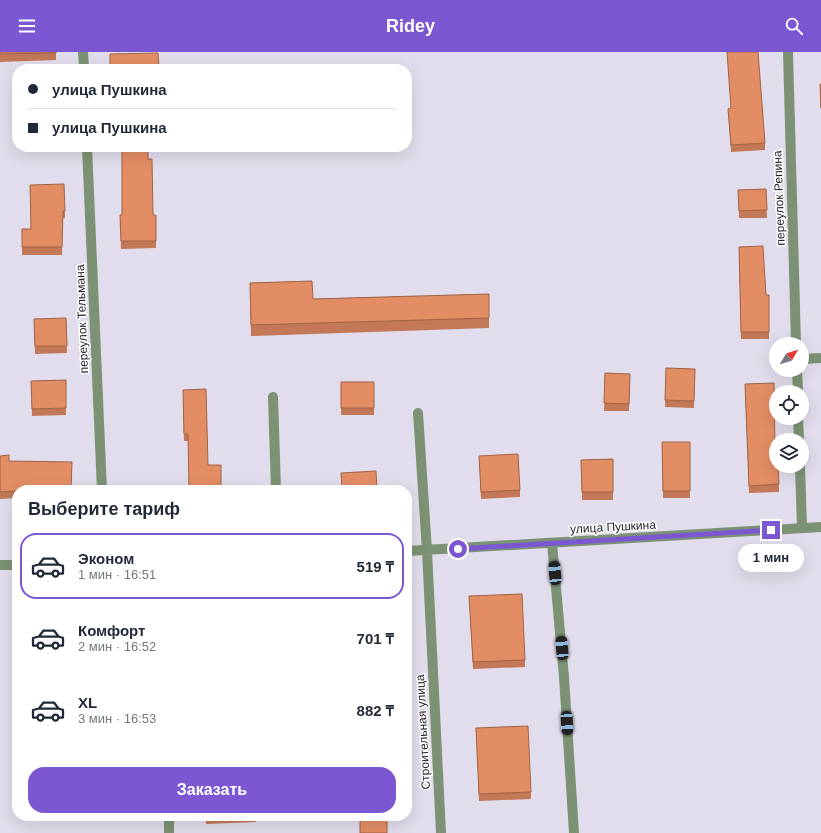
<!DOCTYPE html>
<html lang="ru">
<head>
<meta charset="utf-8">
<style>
	:root { --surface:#fff; --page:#f2f2f3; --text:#1f2937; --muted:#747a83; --line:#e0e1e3; --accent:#7b58d2 }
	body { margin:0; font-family:Arial,sans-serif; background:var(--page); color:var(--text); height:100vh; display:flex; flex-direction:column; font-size:15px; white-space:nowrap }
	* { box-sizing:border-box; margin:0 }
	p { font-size:13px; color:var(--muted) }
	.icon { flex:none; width:22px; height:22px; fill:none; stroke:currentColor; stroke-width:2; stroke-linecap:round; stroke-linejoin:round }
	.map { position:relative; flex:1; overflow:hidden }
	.panel { position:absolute; left:12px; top:433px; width:400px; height:336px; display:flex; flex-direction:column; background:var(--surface); border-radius:16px; box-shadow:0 4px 16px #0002 }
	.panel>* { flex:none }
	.banner { position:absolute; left:12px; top:12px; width:400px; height:88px; border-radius:16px; box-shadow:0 4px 16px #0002; display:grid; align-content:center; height:88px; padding:0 16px; background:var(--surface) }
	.needle { width:26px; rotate:51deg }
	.controls { position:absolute; left:769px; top:285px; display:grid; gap:8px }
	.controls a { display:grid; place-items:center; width:40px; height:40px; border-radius:50%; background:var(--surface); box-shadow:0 4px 16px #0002; font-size:20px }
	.end { position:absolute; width:18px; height:18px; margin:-9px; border:5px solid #7b58d2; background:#fff; box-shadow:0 0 0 2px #fff }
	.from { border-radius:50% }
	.bubble { position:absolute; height:28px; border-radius:14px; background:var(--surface); box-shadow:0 4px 16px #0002; font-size:13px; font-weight:600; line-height:28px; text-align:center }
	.car { position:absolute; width:12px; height:24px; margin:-12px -6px; border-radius:5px; box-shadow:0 0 3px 1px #0007; background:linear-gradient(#222 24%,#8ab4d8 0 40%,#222 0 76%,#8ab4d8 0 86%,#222 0) }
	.banner b { display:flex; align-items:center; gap:14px; height:38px; font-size:15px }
	.banner b+b { border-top:1px solid var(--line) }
	.banner i { width:10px; height:10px; background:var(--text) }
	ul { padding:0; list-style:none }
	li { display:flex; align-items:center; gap:12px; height:66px; margin:0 8px 6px; padding:0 8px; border:2px solid transparent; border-radius:16px }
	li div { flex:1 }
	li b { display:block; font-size:15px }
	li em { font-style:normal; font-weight:600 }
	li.current { border-color:var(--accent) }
	li>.icon { width:36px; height:36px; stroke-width:1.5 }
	h2 { padding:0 16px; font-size:18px; line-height:48px }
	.button { display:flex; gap:8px; margin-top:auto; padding:8px 16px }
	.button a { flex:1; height:46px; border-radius:16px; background:var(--accent); color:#fff; font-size:16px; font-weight:600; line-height:46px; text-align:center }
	header { display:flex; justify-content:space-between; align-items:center; height:52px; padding:0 16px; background:var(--accent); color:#fff; font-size:18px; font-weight:600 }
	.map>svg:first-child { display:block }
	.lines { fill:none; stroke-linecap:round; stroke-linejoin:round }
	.lane { stroke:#7b9374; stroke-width:10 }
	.wall { fill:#c37957 }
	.building { fill:#e38d65; stroke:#9f6347 }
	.route { stroke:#7b58d2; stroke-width:5 }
	.labels { text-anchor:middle; stroke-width:3; stroke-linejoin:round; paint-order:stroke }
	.street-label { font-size:12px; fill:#27252b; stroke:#fff }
</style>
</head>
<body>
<header><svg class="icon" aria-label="menu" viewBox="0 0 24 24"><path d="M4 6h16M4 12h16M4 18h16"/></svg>Ridey<svg class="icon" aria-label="search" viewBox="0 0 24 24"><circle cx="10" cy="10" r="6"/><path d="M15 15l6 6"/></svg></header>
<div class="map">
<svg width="821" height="781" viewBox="0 0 821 781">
	<rect width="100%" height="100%" fill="#e2ddec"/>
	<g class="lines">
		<path class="lane" d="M 83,0 L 84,17
			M 788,0 L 796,292
			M 87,95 L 102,438
			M 802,307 L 821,306
			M 797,318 L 798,340
			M 273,345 L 276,438
			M 418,361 L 427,499 L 441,781
			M 798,366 L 799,388
			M 800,414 L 802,476
			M 552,491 L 564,625 L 574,781
			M 407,499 L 821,475
			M 0,513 L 17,513
			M 169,764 L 169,781"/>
	</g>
	<path class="wall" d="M 0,0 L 56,1 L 56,8 L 0,10 Z
		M 727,0 L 758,0 L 765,91 L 765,98 L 731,100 L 728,57 L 731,56 Z
		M 148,107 L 153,163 L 156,163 L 156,196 L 121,197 L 120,163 L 122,163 Z
		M 30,133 L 65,159 L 65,166 L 63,166 L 62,203 L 22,203 L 22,177 L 31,177 Z
		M 766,137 L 767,166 L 739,166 L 738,138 Z
		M 739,195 L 766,243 L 769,243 L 769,287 L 741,287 Z
		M 250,231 L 313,247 L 489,242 L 489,276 L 251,284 Z
		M 66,266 L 67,301 L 35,302 L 34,267 Z
		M 695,317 L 694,356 L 665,355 L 665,348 Z
		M 605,321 L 630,322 L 629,359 L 604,359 Z
		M 66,328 L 66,363 L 32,364 L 31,329 Z
		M 341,330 L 374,330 L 374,363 L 341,363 Z
		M 745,332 L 775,395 L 779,432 L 779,440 L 749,441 Z
		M 183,345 L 208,413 L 221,438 L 188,389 L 184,389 Z
		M 662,390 L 690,390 L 690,446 L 663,446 Z
		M 0,404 L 9,409 L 17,438 L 17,446 L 0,447 Z
		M 479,404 L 520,438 L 520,445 L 481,447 Z
		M 613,407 L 613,448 L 582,448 L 581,408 Z
		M 469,544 L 525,608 L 525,615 L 473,617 Z
		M 476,676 L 531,740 L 531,747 L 479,749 Z
		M 206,764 L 256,764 L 256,770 L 206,772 Z"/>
	<path class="building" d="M 0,0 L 56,0 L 56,1 L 0,2 Z
		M 727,0 L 758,0 L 765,91 L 731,93 L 728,57 L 731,56 Z
		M 158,1 L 159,17 L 110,17 L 110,2 Z
		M 820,32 L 821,32 L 821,56 Z
		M 122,95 L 148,95 L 148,107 L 152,107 L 153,163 L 156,163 L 156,189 L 121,189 L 120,163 L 122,163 Z
		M 64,132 L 65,159 L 63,159 L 62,195 L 22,195 L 22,177 L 31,177 L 30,133 Z
		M 766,137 L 767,158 L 739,159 L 738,138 Z
		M 763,194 L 766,243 L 769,243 L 769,280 L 741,280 L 739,195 Z
		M 312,229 L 313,247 L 489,242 L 489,266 L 251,273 L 250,231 Z
		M 66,266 L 67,294 L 35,294 L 34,267 Z
		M 666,316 L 695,317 L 694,349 L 665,348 Z
		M 605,321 L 630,322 L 629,352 L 604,351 Z
		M 66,328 L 66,356 L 32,357 L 31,329 Z
		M 341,330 L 374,330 L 374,356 L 341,356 Z
		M 774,331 L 775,395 L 776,395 L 776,414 L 778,414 L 779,432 L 749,434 L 745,332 Z
		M 206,337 L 208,413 L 221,413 L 221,438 L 189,438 L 188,382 L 184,382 L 183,338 Z
		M 662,390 L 690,390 L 690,439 L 663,439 Z
		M 518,402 L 520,438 L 481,440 L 479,404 Z
		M 9,403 L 9,409 L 72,410 L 71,438 L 17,438 L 17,439 L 0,440 L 0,404 Z
		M 613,407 L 613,440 L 582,440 L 581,408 Z
		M 376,419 L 377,438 L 342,438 L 341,421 Z
		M 522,542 L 525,608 L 473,610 L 469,544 Z
		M 528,674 L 531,740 L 479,742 L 476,676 Z
		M 360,764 L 387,764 L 387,781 L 360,781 Z"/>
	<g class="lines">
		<path class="route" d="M 458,497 L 771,478"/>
	</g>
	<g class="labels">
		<g class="street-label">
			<text transform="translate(779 146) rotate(-92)" y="4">переулок Репина</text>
			<text transform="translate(82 267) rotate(-92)" y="4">переулок Тельмана</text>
			<text transform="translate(613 475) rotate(-3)" y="4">улица Пушкина</text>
			<text transform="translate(423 680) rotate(-93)" y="4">Строительная улица</text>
		</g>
	</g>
</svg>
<div class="controls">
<a><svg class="needle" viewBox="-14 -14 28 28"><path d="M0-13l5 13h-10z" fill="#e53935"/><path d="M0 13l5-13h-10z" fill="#747a83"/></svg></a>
<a><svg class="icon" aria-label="locate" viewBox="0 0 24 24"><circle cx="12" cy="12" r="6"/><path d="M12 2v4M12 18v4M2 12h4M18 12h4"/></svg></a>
<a><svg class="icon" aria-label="layers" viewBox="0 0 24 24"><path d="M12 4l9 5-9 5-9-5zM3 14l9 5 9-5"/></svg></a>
</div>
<i class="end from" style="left:458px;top:497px"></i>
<i class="end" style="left:771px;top:478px"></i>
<div class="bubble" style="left:738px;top:492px;width:66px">1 мин</div>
<i class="car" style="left:555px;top:521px;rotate:355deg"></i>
<i class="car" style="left:562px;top:596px;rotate:355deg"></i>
<i class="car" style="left:567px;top:671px;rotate:177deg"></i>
<div class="banner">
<b><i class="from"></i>улица Пушкина</b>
<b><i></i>улица Пушкина</b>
</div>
<section class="panel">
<h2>Выберите тариф</h2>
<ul>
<li class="current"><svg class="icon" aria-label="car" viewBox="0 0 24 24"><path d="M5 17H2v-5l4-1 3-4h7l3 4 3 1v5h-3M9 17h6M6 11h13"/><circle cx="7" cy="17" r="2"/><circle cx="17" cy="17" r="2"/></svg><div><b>Эконом</b><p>1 мин · 16:51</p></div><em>519 ₸</em></li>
<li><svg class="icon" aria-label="car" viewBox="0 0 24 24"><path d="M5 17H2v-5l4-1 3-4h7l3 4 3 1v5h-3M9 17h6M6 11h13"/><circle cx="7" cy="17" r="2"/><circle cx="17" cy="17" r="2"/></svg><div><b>Комфорт</b><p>2 мин · 16:52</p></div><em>701 ₸</em></li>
<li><svg class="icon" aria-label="car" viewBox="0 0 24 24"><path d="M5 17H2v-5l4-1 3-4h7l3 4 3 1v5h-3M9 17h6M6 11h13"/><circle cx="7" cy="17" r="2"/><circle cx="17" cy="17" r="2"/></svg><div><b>XL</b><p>3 мин · 16:53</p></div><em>882 ₸</em></li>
</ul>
<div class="button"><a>Заказать</a></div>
</section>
</div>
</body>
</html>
